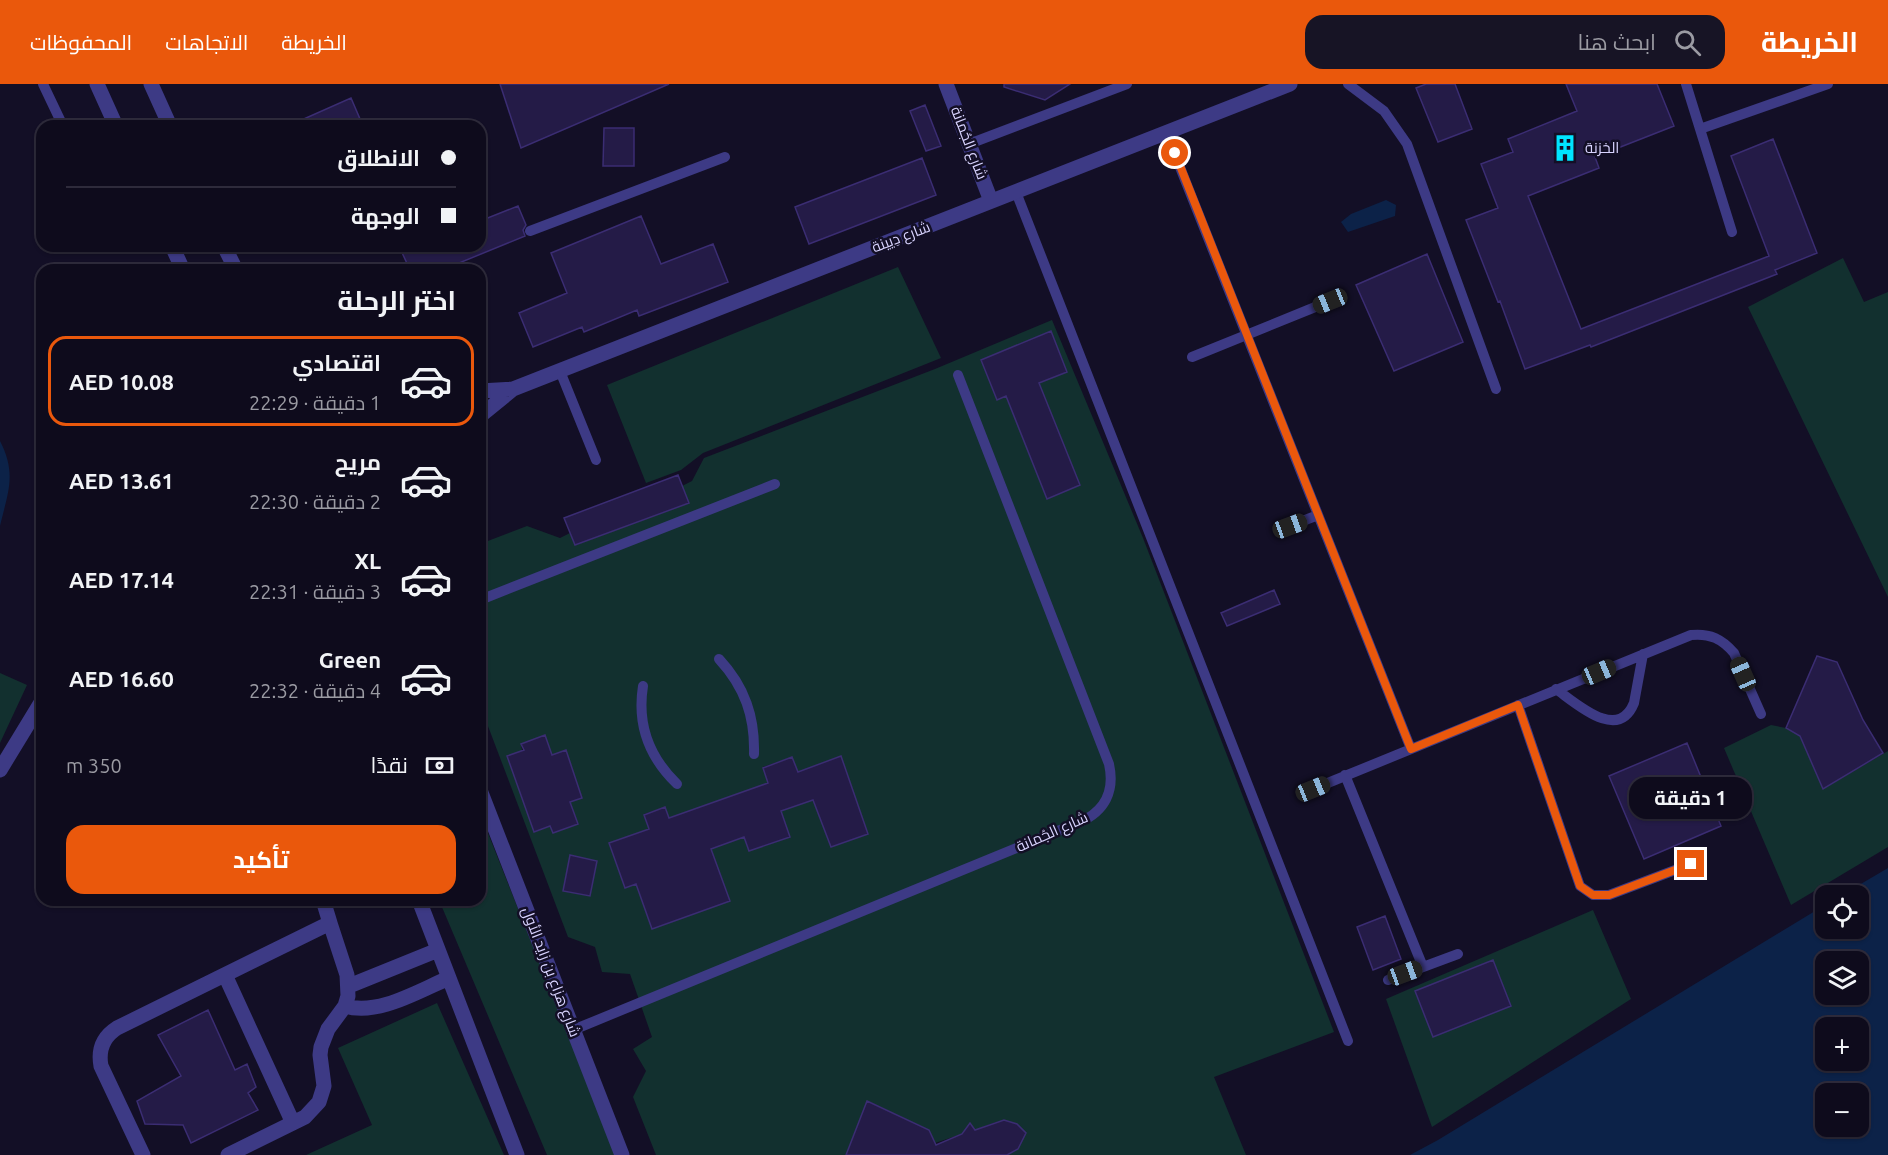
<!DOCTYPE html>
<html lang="ar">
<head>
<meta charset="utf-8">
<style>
	:root { --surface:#0e0b1c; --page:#171425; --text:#f1f3f6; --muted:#9b9ba3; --line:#2e2b3b; --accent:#ea580c }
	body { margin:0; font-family:Ubuntu,Cairo,sans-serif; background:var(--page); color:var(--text); direction:rtl; height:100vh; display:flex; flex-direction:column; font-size:22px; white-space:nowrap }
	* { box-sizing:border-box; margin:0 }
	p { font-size:20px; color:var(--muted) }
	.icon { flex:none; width:33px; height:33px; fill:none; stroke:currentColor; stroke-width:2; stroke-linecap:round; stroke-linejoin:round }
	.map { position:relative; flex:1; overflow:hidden; direction:ltr }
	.side { position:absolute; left:36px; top:180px; width:450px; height:642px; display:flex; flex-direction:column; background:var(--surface); border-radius:18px; box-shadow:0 2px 4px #0004,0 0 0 2px var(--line); direction:rtl }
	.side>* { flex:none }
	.banner { position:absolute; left:36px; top:36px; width:450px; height:132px; border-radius:18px; box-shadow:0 2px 4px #0004,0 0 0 2px var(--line); direction:rtl; display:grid; align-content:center; height:132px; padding:0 30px; background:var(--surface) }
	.buttons { position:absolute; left:1815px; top:801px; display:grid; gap:12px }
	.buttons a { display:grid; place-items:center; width:54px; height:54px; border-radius:12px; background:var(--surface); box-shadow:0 2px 4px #0004,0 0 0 2px var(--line); font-size:30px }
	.end { position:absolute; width:27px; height:27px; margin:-14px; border:8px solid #ea580c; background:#fff; box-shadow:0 0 0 3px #fff }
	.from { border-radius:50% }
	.bubble { position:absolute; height:42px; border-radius:18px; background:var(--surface); box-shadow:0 2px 4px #0004,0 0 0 2px var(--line); font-size:20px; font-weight:700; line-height:42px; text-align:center; direction:rtl }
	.car { position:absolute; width:18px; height:36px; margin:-18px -9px; border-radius:8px; box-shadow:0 0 4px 2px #0007; background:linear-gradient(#222 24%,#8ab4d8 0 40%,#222 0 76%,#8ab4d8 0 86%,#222 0) }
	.banner b { display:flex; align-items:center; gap:21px; height:57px; font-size:22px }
	.banner b+b { border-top:2px solid var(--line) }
	.banner i { width:15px; height:15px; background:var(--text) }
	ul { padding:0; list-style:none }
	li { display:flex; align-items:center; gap:18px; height:90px; margin:0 12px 9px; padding:0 18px; border:3px solid transparent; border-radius:18px }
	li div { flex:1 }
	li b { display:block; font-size:22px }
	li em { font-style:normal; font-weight:700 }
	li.on { border-color:var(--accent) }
	li>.icon { width:54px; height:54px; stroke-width:1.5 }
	h2 { padding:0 30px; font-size:27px; line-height:72px }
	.pay { display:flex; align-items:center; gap:15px; height:66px; padding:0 30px; font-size:22px }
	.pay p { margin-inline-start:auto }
	.button { display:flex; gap:12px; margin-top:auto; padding:12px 30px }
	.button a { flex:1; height:69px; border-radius:18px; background:var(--accent); color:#fff; font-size:24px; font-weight:700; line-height:69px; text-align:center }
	header { display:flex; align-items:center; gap:36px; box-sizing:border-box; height:84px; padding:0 30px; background:var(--accent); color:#fff }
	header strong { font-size:28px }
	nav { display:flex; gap:33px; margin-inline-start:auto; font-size:21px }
	.search { width:420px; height:54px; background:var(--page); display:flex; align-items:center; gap:15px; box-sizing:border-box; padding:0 21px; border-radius:18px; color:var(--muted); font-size:22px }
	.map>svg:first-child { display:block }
	.green { fill:#12302f; fill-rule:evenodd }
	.water { fill:#0c2248; fill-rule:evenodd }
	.building { fill:#241b47; stroke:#3b2d73; stroke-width:1.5 }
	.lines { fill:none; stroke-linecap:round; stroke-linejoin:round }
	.service { stroke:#3d3a85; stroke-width:10 }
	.minor { stroke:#3d3a85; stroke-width:15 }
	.route { stroke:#ea580c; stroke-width:8 }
	.labels { text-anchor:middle; stroke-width:5; stroke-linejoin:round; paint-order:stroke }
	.street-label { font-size:15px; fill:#d9d4ff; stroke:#130f26 }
	.poi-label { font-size:15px; fill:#d9d4ff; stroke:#130f26; text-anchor:start }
</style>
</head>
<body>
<header>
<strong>الخريطة</strong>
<div class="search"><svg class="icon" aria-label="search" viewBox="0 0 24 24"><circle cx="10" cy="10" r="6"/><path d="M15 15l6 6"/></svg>ابحث هنا</div>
<nav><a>الخريطة</a><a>الاتجاهات</a><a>المحفوظات</a></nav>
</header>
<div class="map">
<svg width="1888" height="1071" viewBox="0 0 1888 1071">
	<rect width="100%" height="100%" fill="#130f26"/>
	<path class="green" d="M 1843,174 L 1864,218 L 1888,208 L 1888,513 L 1748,223 Z
		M 898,183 L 941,274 L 703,369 L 681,386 L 646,399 L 607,301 Z
		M 1052,236 L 1143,454 L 1334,948 L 1214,993 L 1246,1071 L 1007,1071 L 1018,1065 L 1025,1049 C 1007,1029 997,1038 975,1046 L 970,1039 L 962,1050 L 935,1059 L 929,1046 L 868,1017 L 846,1071 L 656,1071 L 633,1013 L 646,987 L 633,965 L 652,953 L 630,890 L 602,888 L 595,863 L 568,853 L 480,621 L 480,460 L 527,442 L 560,454 L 570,449 L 576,461 L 689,419 L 682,402 L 692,397 L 704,374 L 935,285 ZM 1051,247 L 1067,288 L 997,316 L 981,276 ZM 545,651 L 552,671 L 566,666 L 582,714 L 570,718 L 578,740 L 553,749 L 550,742 L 535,748 L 521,660 ZM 792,673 L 798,688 L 841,673 L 868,750 L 831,763 L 813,716 L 781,727 L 790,753 L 749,767 L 744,753 L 704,767 L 718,785 L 729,817 L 636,800 L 626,804 L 609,759 L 649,745 L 644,730 L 665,723 L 669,734 L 768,699 L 763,683 ZM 570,772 L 597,777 L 590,812 L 563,807 Z
		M 0,589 L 27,601 L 0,659 Z
		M 1771,641 L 1786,644 L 1800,652 L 1823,705 L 1888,667 L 1888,763 L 1791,821 L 1724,664 Z
		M 480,729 L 616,1071 L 547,1071 L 439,816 L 480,816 Z
		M 1593,826 L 1631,915 L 1432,1043 L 1386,915 ZM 1492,876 L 1511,922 L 1433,953 L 1416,907 Z
		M 437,919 L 504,1071 L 306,1071 L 372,1041 L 338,964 Z"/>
	<path class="water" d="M 1386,116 L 1396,121 L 1395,132 L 1348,148 L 1341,138 L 1351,130 Z
		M 0,357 C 17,390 8,408 0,442 Z
		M 1888,784 L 1888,1071 L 1410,1071 L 1438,1056 L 1825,821 L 1826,844 L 1858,844 L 1858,812 L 1842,811 ZM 1826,878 L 1858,878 L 1858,910 L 1826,910 ZM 1826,944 L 1858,944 L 1858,976 L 1826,976 ZM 1826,1010 L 1858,1010 L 1858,1042 L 1826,1042 Z"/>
	<path class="building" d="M 500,0 L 669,0 L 521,64 Z
		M 1004,0 L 1070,0 L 1045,16 L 1004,3 Z
		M 1426,0 L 1455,0 L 1472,45 L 1438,58 L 1416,4 Z
		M 1566,0 L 1657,0 L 1674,42 L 1595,73 L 1599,84 L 1528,112 L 1581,245 L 1769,172 L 1731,72 L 1773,55 L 1817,169 L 1775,186 L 1777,190 L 1591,263 L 1590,261 L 1525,285 L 1500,217 L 1498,218 L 1466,136 L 1498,124 L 1481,80 L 1513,68 L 1508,55 L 1577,27 Z
		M 351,14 L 360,35 L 345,42 L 288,42 Z
		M 925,21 L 941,62 L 926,67 L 910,27 Z
		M 604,44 L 634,44 L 634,82 L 603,82 Z
		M 922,74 L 936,111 L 809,160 L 795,123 Z
		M 518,122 L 526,141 L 523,146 L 525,152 L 442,186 L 410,186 L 399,162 L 480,162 L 480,137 Z
		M 641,132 L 661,180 L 713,160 L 728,198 L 639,232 L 637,226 L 584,248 L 582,243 L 533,263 L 519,229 L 567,209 L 551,169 Z
		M 1427,170 L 1463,258 L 1394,287 L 1356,201 Z
		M 1051,247 L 1067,288 L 1039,299 L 1080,401 L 1047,415 L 1006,312 L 997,316 L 981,276 Z
		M 678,391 L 689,419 L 575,461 L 564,434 Z
		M 1274,506 L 1280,520 L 1227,542 L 1221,529 Z
		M 1817,572 L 1837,578 L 1863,636 L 1883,669 L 1823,705 L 1800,652 L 1786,644 Z
		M 545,651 L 552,671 L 566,666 L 582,714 L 570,718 L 578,740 L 553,749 L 550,742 L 534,748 L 507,672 L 524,666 L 521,660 Z
		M 1687,659 L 1721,742 L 1644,775 L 1609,692 Z
		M 841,672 L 868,750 L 831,763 L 813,716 L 781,727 L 790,753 L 749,767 L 744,753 L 711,765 L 730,817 L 652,845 L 636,800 L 625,804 L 609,759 L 649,745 L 644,731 L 665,723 L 669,734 L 768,699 L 763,684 L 792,673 L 798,688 Z
		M 570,771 L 597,777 L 590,812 L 563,807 Z
		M 1385,832 L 1401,875 L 1373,886 L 1357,843 Z
		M 1493,876 L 1511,922 L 1433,953 L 1415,907 Z
		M 208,926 L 235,986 L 247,980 L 256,1003 L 248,1009 L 258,1026 L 191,1059 L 183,1041 L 145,1040 L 137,1017 L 181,992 L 158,951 Z
		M 867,1017 L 929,1046 L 936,1061 L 962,1050 L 970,1039 L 975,1046 L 1004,1036 L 1017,1040 L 1026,1049 L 1018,1065 L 1007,1071 L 846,1071 Z"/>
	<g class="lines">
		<path class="service" d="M 43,0 L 63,42
			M 1348,0 L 1384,27 L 1407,60 L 1496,305
			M 1686,0 L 1732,148
			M 1700,45 L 1828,0
			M 1166,48 L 1411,665
			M 969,60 L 1127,0
			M 1016,108 L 1348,957
			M 530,147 L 725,73
			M 1192,273 L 1330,217
			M 560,287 L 596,376
			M 1290,442 L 1318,431
			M 480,516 L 775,400
			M 719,575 C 745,603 755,633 754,670
			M 643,602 C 637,640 649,673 677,700
			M 1556,605 C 1577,620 1618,658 1634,619 L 1643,570
			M 1518,621 L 1580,802 L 1593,811 L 1609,811 L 1691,780
			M 1345,691 L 1423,883
			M 1313,705 L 1691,551 C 1710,549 1722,555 1734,569 L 1761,630
			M 1388,896 L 1458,870
			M 573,946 L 1080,738 C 1105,727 1115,707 1109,680 L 958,291"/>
		<path class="minor" d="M 97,0 L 116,42
			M 151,0 L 170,42
			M 946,0 L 991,117
			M 172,162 L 183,186
			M 224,162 L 236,186
			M 480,307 L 513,305 L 1290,0
			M 480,332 L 513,305
			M 0,686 L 42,617
			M 480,706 L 622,1071
			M 323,816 L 330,839
			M 419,816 L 517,1071
			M 225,891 L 293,1039
			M 349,902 L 438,866
			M 345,922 C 378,932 418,907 449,894
			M 143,1071 L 101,982 C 98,966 103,953 117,944 L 330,839 L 347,891 L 348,912 L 345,922 L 328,945 L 321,963 L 320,971 L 324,1002 L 319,1018 L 305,1033 L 228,1071"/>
	</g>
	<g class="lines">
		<path class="route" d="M 1175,69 L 1411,665 L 1518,621 L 1580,802 L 1593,811 L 1609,811 L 1691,780"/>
	</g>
	<defs>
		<symbol id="building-bare" viewBox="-9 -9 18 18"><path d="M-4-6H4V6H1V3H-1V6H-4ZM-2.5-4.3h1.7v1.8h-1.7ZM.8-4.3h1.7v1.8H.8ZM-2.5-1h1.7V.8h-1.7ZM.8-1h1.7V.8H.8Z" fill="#00e5ff" stroke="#130f26" stroke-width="2.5" paint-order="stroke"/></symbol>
	</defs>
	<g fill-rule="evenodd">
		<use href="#building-bare" x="1546" y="45" width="38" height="38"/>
	</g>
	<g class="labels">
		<g class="street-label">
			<text transform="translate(969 59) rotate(69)" y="5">شارع الجُمانة</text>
			<text transform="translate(901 153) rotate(-21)" y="5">شارع دِيينة</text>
			<text transform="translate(1052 748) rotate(-24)" y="5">شارع الجُمانة</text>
			<text transform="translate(551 888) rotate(69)" y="5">شارع هزاع بن زايد الأول</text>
		</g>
		<g class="poi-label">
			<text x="1585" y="69">الخزنة</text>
		</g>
	</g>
</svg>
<div class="buttons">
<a><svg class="icon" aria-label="locate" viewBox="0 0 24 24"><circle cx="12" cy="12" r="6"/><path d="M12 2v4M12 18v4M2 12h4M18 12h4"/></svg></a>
<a><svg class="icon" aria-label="layers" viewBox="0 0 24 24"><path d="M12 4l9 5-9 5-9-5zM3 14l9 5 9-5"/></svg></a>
<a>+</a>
<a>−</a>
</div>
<i class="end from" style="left:1175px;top:69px"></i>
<i class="end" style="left:1691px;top:780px"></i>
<div class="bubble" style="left:1629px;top:693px;width:123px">1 دقيقة</div>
<i class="car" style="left:1330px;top:217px;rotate:248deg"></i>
<i class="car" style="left:1290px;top:442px;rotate:70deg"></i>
<i class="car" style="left:1599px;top:588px;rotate:67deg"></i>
<i class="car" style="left:1743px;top:590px;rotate:336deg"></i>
<i class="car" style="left:1313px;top:705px;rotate:68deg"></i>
<i class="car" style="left:1405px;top:889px;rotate:70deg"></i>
<div class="banner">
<b><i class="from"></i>الانطلاق</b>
<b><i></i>الوجهة</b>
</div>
<section class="side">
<h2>اختر الرحلة</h2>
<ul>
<li class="on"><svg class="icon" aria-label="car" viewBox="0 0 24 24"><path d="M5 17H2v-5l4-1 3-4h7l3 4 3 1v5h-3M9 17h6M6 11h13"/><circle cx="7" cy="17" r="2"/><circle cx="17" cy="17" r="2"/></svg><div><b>اقتصادي</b><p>1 دقيقة · 22:29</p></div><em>AED 10.08</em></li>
<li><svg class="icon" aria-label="car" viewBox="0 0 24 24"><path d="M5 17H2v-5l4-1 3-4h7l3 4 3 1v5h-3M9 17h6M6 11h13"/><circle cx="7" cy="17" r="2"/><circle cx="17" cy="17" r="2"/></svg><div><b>مريح</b><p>2 دقيقة · 22:30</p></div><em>AED 13.61</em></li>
<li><svg class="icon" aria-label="car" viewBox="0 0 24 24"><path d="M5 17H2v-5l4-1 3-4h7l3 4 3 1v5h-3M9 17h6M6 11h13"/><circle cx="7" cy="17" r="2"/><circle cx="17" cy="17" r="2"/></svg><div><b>XL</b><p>3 دقيقة · 22:31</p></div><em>AED 17.14</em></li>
<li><svg class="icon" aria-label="car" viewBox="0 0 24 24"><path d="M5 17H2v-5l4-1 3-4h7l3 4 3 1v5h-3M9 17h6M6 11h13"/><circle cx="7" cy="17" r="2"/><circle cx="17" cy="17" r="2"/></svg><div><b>Green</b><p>4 دقيقة · 22:32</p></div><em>AED 16.60</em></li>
</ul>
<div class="pay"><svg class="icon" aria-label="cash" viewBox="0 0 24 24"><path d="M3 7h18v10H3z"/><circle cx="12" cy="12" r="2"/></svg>نقدًا<p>350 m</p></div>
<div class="button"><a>تأكيد</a></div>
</section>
</div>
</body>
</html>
